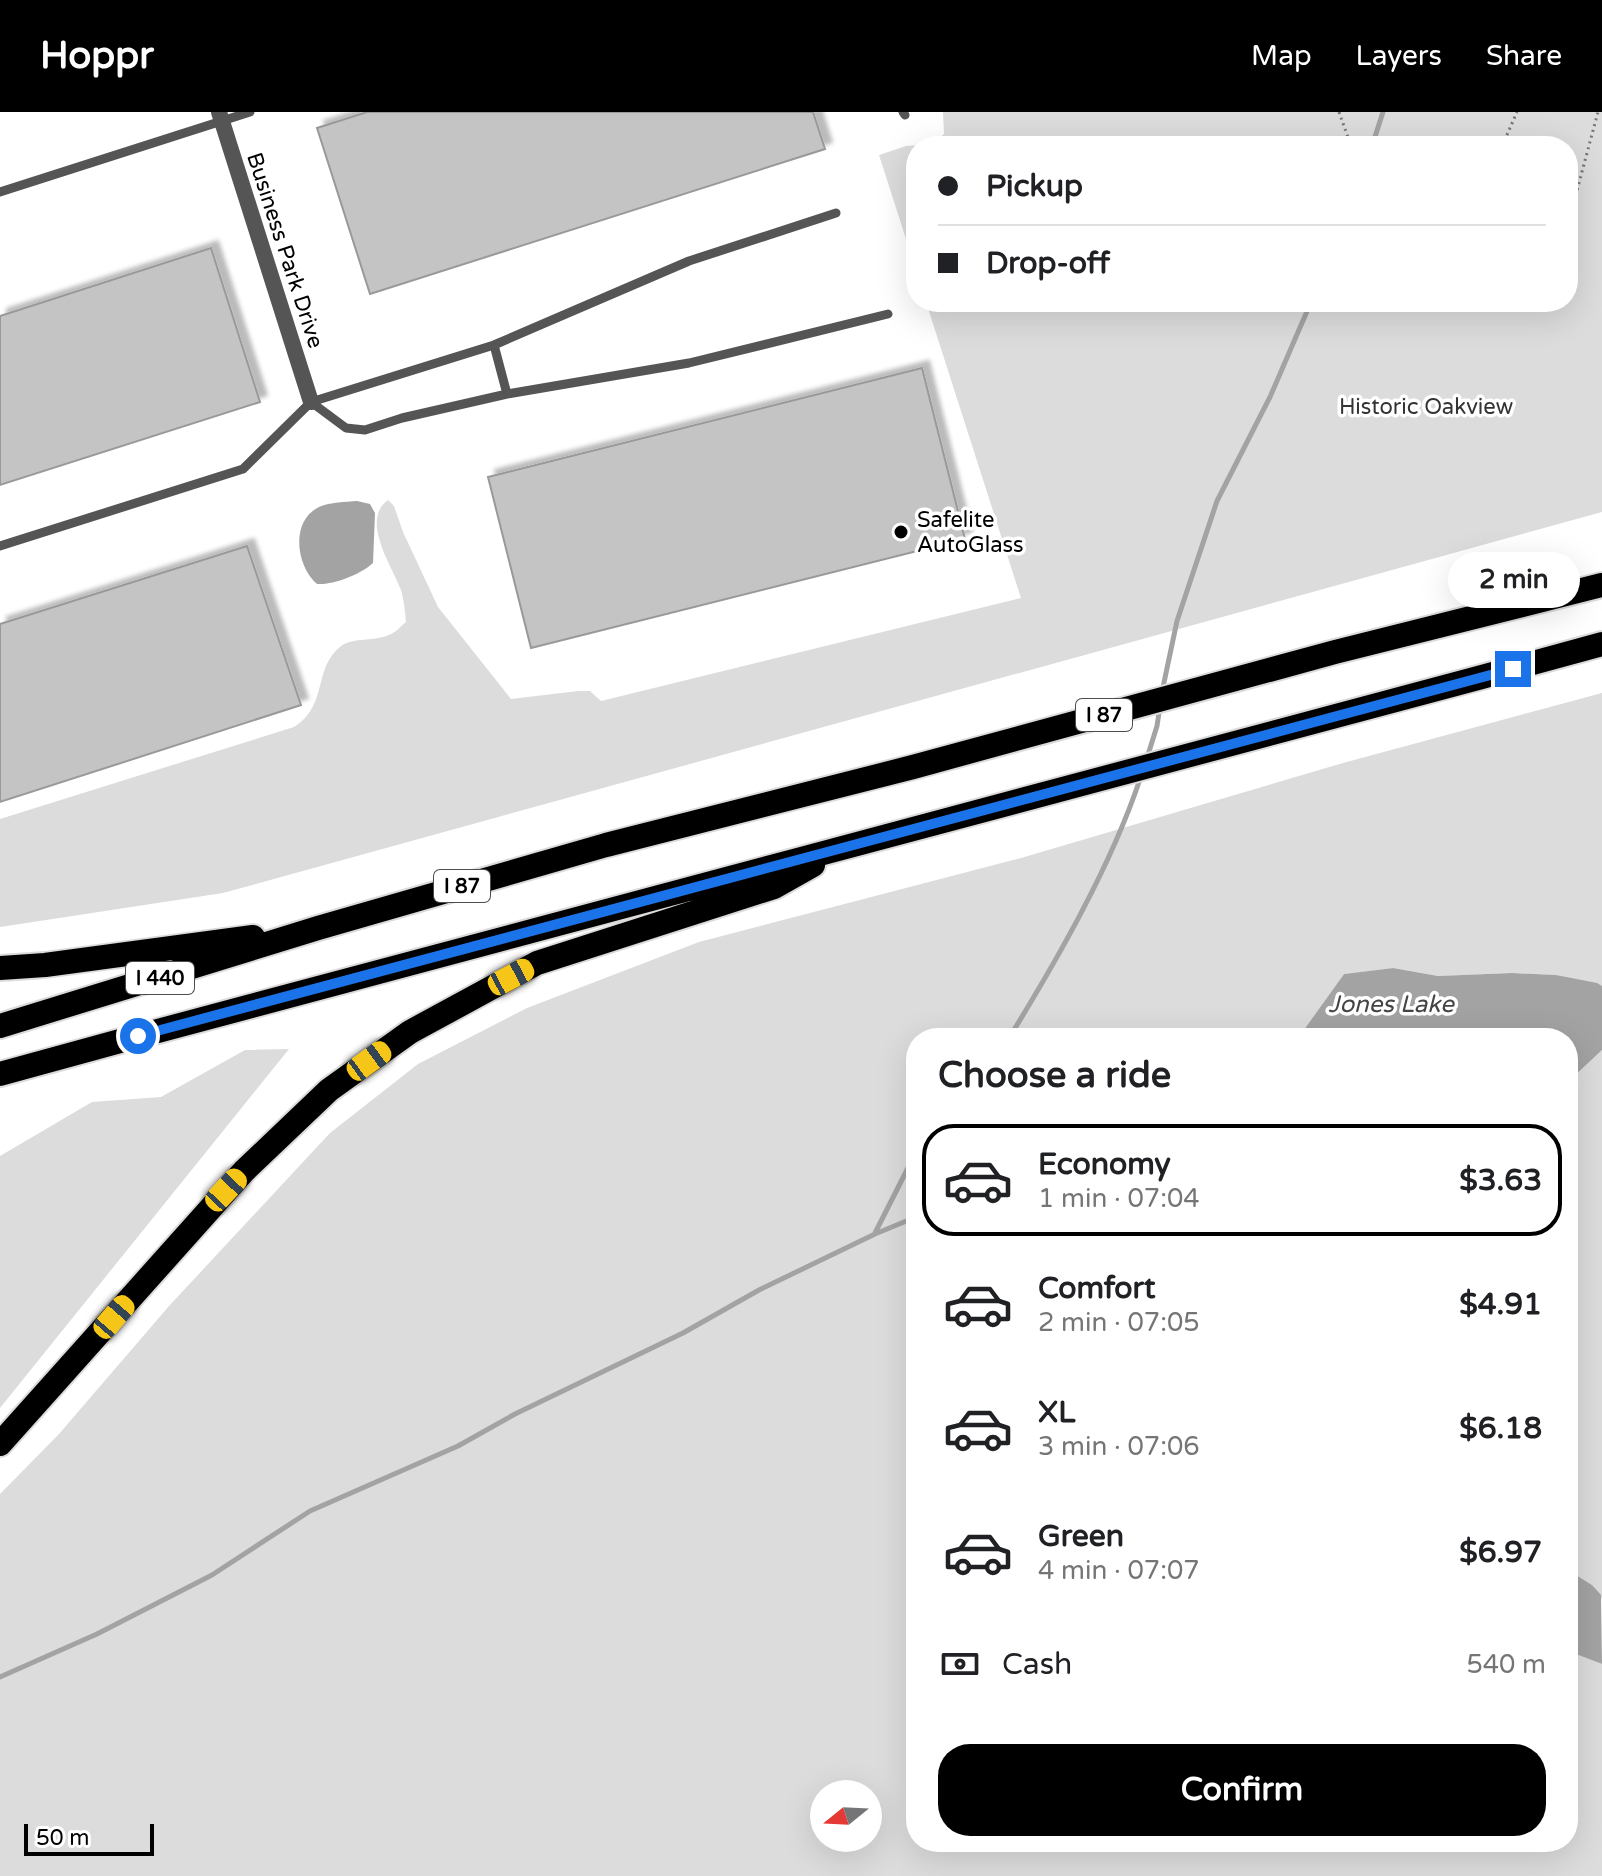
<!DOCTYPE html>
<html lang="en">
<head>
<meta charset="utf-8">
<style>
	:root { --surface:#fff; --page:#f6f6f6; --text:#202124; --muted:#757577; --line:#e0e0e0; --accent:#000 }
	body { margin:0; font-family:"Varela Round",sans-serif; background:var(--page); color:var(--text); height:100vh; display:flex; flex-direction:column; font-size:30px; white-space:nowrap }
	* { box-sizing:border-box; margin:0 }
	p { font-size:26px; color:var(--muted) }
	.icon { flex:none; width:44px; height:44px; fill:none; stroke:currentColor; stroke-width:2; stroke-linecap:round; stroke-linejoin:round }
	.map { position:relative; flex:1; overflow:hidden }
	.side { position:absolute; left:906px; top:916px; width:672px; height:824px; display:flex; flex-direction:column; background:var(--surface); border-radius:32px; box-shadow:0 8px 32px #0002 }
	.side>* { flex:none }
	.hud { position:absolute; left:906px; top:24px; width:672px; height:176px; border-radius:32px; box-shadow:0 8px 32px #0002; display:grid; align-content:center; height:176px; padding:0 32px; background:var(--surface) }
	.needle { width:52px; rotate:252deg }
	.tools { position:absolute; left:810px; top:1668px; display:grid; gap:16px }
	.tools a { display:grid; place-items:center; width:72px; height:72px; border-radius:50%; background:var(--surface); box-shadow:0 8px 32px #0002; font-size:40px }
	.scale { position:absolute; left:24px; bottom:20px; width:130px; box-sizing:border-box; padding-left:8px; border:4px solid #000; border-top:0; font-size:22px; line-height:28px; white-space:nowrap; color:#000; -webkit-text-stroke:6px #fff; paint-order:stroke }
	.end { position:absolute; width:36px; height:36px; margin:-18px; border:10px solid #1a73e8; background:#fff; box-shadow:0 0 0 4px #fff }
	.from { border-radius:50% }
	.bubble { position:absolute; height:56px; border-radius:28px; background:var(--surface); box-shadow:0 8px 32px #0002; font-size:26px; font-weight:800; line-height:56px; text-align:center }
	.car { position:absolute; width:24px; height:48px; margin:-24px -12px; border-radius:10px; box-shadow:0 0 6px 2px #0007; background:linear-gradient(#f5c518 24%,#345 0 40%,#f5c518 0 76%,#345 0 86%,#f5c518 0) }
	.hud b { display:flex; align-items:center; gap:28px; height:76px; font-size:30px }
	.hud b+b { border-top:2px solid var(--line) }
	.hud i { width:20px; height:20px; background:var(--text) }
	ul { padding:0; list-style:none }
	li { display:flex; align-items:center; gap:24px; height:112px; margin:0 16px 12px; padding:0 16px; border:4px solid transparent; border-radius:32px }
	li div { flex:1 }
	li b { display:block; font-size:30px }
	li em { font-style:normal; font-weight:800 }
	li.current { border-color:var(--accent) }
	li>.icon { width:72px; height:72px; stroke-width:1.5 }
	h2 { padding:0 32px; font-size:36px; line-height:96px }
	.pay { display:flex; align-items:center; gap:20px; height:88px; padding:0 32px; font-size:30px }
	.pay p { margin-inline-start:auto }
	.action { display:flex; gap:16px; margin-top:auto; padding:16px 32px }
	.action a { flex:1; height:92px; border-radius:32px; background:var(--accent); color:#fff; font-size:32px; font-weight:800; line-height:92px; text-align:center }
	header { display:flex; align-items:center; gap:48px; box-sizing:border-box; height:112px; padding:0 40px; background:var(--accent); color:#fff }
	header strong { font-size:38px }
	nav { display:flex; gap:44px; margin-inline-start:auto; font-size:28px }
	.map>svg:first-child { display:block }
	.green { fill:#dcdcdc; fill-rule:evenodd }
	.water { fill:#a3a3a3 }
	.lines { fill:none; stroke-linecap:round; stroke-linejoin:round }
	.stream { stroke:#a3a3a3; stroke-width:5 }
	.building { fill:#c4c4c4; stroke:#999; stroke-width:2; filter:url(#shadow) }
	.motorway-casing { stroke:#dbdbdb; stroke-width:28 }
	.path { stroke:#777; stroke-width:3; stroke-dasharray:2 4; stroke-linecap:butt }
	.service { stroke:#555; stroke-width:9 }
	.minor { stroke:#555; stroke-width:16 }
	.motorway { stroke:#000; stroke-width:24 }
	.route { stroke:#1a73e8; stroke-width:10 }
	.poi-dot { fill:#000; stroke:#fff; stroke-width:3 }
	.labels { text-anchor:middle; stroke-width:7; stroke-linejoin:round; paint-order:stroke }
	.shield { fill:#fff; stroke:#4c4c4c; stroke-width:2 }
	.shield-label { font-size:20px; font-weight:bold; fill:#000 }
	.street-label { font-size:22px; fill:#000; stroke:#fff }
	.park-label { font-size:22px; fill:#333; stroke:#fff }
	.poi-label { font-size:22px; fill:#000; stroke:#fff; text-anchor:start }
	.water-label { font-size:24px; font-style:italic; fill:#444; stroke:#fff }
</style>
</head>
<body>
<header>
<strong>Hoppr</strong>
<nav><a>Map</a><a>Layers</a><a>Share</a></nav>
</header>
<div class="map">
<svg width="1602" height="1764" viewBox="0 0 1602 1764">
	<defs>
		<filter id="shadow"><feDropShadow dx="7" dy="-7" stdDeviation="2" flood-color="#0004"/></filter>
	</defs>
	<rect width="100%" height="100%" fill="#fff"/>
	<path class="green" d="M 943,0 L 1602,0 L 1602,400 L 223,781 L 0,815 L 0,707 L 294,615 C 329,593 312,557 341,534 C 353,525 376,530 391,522 C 396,520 401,514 406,510 C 405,500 404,488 401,478 C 392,454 360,408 388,388 L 394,394 L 403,420 L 438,495 L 511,587 L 578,579 L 590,579 L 601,589 L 1021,486 L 926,190 L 1568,190 L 1568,34 L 916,34 L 916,158 L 879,43 L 906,34 L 931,32 L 944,22 Z
		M 1602,581 L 1602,874 L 1556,863 L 1512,861 L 1438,864 L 1393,856 L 1344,862 L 1298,926 L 916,926 L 916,1730 L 1568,1730 L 1568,1539 L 1602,1552 L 1602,1764 L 0,1764 L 0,1382 L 59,1322 L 169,1194 L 330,1021 L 418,952 L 527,896 L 699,830 L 1021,746 L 1343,651 ZM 824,1682 L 868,1682 L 868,1726 L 824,1726 Z
		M 289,937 L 0,1296 L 0,1044 L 92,990 L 161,985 L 245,938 Z
		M 1602,938 L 1602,1487 L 1592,1473 L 1568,1458 L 1568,970 Z"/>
	<path class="water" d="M 357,389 L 370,392 L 375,401 L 373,451 C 360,463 333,473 317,472 C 296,454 290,409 319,395 C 331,390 345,390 357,389 Z
		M 1393,856 L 1438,864 L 1512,861 L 1556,863 L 1597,871 L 1602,874 L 1602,938 L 1568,970 L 1568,926 L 1298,926 L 1344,862 Z
		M 1568,1458 L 1592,1473 L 1601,1483 L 1602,1552 L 1568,1539 Z"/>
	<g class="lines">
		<path class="stream" d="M 1372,34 L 1383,0
			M 1162,580 L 1177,509 L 1217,389 L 1270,285 L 1311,190
			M 1147,646 L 1157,614 L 1160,594
			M 1009,926 C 1057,848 1111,754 1140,667
			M 875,1121 L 916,1040
			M 0,1565 L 97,1522 L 212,1463 L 310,1399 L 458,1334 L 515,1302 L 683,1221 L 759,1178 L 875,1122 L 916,1105"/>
	</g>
	<path class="building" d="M 367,0 L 813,0 L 825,37 L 370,182 L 317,16 Z
		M 211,136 L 260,290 L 0,373 L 0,204 Z
		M 922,256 L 965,427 L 531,536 L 488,365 Z
		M 247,434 L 301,593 L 0,690 L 0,512 Z"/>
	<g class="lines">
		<defs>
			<path id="motorway" d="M 0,856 L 45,853 L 253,825
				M 0,914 L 318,816 L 606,733 L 913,655 L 1335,540 L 1602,473
				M 0,962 C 533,815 1069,679 1602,532
				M 0,1332 L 244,1059 L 329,978 L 410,920 L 537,851 L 774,775 L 813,753"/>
		</defs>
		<use href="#motorway" class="motorway-casing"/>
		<path class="path" d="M 1339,0 L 1351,34
			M 1502,34 L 1517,0
			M 1568,98 L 1572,97 L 1598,0"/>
		<path class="service" d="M 903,0 L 905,3
			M 0,80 L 250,0
			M 494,233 L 689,149 L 836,101
			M 311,290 L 346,316 L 365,318 L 402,306 L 507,282 L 689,251 L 888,202
			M 0,434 L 243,357 L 311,290 L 494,233 L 507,282"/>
		<path class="minor" d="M 219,0 L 311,290"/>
		<use href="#motorway" class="motorway"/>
	</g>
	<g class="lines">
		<path class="route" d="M 138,924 L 1513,557"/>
	</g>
	<circle class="poi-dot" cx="901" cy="420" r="8"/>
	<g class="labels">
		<g class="shield">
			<rect x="1076" y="587" width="56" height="32" rx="6"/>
			<rect x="434" y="758" width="56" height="32" rx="6"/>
			<rect x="126" y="850" width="68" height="32" rx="6"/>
		</g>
		<g class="shield-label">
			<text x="1104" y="610">I 87</text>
			<text x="462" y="781">I 87</text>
			<text x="160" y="873">I 440</text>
		</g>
		<g class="street-label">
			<text transform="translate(286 138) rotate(72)" y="8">Business Park Drive</text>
		</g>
		<g class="park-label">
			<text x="1426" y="302">Historic Oakview</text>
		</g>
		<g class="poi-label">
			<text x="917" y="415">Safelite<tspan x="917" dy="25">AutoGlass</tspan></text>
		</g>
		<g class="water-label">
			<text x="1391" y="900">Jones Lake</text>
		</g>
	</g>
</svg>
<div class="tools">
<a><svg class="needle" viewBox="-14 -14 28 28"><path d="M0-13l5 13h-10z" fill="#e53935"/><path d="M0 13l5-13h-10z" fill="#757577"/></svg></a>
</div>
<div class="scale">50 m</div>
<i class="end from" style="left:138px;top:924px"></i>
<i class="end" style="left:1513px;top:557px"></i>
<div class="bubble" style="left:1448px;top:440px;width:132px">2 min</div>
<i class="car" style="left:511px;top:865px;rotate:62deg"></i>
<i class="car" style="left:369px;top:949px;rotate:54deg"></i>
<i class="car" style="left:226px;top:1078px;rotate:43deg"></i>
<i class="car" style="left:114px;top:1205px;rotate:41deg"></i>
<div class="hud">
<b><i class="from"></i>Pickup</b>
<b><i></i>Drop-off</b>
</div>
<section class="side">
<h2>Choose a ride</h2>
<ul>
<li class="current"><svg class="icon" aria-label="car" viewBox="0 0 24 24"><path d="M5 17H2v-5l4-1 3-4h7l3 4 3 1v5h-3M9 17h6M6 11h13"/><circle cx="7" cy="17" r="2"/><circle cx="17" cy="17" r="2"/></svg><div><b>Economy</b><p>1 min · 07:04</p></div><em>$3.63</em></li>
<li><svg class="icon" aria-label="car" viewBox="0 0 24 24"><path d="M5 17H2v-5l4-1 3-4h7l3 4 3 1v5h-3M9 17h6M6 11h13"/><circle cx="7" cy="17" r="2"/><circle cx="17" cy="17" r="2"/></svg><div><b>Comfort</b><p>2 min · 07:05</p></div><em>$4.91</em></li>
<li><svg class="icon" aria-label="car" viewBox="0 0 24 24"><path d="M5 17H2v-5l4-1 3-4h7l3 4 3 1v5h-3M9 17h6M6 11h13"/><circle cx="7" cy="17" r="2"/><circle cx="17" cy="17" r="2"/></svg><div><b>XL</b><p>3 min · 07:06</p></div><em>$6.18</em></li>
<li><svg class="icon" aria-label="car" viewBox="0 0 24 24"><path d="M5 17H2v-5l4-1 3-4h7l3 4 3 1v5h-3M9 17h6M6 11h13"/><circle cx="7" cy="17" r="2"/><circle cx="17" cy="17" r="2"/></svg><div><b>Green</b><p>4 min · 07:07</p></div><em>$6.97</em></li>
</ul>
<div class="pay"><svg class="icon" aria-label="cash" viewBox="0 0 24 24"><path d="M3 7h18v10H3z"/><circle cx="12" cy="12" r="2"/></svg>Cash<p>540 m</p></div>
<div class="action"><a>Confirm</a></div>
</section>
</div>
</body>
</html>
